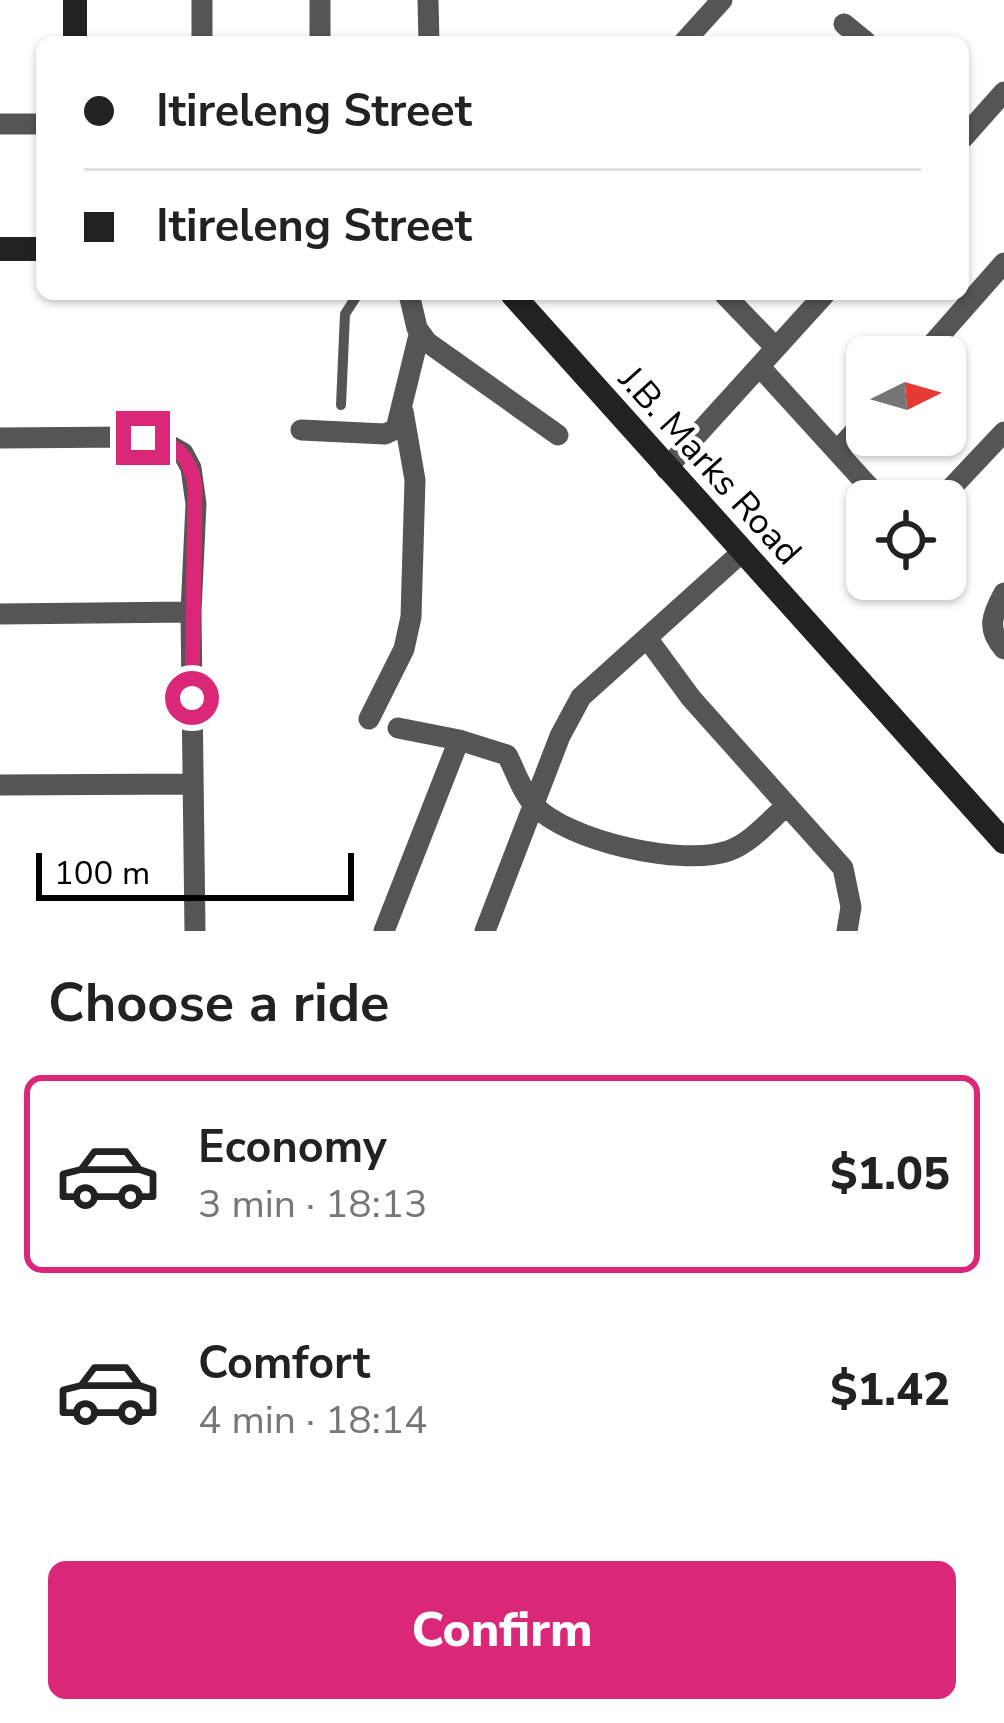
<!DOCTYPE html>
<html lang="en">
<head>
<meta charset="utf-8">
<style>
	:root { --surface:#fff; --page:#f2f2f2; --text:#222; --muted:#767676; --line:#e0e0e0; --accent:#db2777 }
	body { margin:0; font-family:"Nunito Sans",sans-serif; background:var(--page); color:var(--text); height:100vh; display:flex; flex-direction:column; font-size:45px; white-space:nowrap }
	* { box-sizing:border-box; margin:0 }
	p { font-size:39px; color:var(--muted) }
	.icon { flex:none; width:66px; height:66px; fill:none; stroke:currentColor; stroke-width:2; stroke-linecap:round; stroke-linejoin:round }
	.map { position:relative; height:931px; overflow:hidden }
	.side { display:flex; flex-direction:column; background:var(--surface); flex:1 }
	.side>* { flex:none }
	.banner { position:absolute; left:36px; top:36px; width:933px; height:264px; border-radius:18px; box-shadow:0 3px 9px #0004; display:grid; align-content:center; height:264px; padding:0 48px; background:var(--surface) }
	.needle { width:78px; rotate:85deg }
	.controls { position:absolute; left:846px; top:336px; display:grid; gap:24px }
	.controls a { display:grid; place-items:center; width:120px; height:120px; border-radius:18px; background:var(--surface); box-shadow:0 3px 9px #0004; font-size:60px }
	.scale { position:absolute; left:36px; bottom:30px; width:318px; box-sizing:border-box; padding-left:12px; border:6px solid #000; border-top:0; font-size:33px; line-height:42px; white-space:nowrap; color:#000; -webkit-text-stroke:9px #fff; paint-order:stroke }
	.end { position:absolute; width:54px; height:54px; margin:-27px; border:15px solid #db2777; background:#fff; box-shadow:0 0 0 6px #fff }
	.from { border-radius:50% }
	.banner b { display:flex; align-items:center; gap:42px; height:114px; font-size:45px }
	.banner b+b { border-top:3px solid var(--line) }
	.banner i { width:30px; height:30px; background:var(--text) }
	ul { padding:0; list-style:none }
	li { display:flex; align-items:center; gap:36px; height:198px; margin:0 24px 18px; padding:0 24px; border:6px solid transparent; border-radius:18px }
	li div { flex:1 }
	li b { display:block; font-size:45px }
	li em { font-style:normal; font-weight:800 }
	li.selected { border-color:var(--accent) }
	li>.icon { width:108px; height:108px; stroke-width:1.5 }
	h2 { padding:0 48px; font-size:54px; line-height:144px }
	.button { display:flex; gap:24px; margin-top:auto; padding:24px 48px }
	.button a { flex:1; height:138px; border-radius:18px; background:var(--accent); color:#fff; font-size:48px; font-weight:800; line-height:138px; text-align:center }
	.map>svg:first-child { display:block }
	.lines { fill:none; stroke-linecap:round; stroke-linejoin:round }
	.lane { stroke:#555; stroke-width:10 }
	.street { stroke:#555; stroke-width:21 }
	.secondary { stroke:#222; stroke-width:24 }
	.route { stroke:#db2777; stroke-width:15 }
	.labels { text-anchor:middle; stroke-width:9; stroke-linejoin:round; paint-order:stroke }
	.street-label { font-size:36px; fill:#000; stroke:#fff }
</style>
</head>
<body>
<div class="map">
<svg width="1004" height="931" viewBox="0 0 1004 931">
	<rect width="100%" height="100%" fill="#fff"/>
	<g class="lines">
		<path class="lane" d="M 341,405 L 345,314 L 358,294"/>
		<path class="street" d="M 202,0 L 202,42
			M 428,0 L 429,42
			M 844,24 L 866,42
			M 320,42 L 320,0
			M 684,42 L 722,0
			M 0,124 L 42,124
			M 963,138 L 1004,92
			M 409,294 L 417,328 L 427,342 L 558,435
			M 724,294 L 776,348
			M 921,357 L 1004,263
			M 760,367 L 882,501
			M 301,430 L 385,434 L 396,429 L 419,335
			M 0,438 L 130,437 L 160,440 L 183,453 L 191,468 L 196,504 L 191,612 L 195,931
			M 838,450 L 867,418
			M 666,469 L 825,294
			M 939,501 L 1004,432
			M 1004,593 C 992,615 986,629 1004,649
			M 0,614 L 191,612
			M 647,638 L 691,698 L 843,868 L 851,907 L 847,931
			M 369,719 L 404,649 L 411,617 L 415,480 L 403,411
			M 398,728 L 459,740 L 507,755 C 515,770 522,792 534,805 C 567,841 682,867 728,851 C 751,843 769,821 787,805
			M 0,785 L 192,784
			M 384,931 L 459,740
			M 485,931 L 560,736 L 581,697 L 741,553"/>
		<path class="secondary" d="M 75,42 L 75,0
			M 0,249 L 42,249
			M 512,294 L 1004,842"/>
	</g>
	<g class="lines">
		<path class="route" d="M 143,438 C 175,442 188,453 195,485 L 192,698"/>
	</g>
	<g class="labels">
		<g class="street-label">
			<text transform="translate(711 465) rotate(48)" y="13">J.B. Marks Road</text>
		</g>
	</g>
</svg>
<div class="controls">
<a><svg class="needle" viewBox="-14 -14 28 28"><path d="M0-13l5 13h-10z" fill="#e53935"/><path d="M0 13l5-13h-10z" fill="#767676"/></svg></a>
<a><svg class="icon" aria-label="locate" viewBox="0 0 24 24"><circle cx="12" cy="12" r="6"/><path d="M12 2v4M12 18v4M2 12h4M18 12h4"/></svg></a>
</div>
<div class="scale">100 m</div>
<i class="end from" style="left:192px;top:698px"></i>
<i class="end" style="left:143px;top:438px"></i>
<div class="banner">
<b><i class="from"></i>Itireleng Street</b>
<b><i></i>Itireleng Street</b>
</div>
</div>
<section class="side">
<h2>Choose a ride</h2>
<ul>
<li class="selected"><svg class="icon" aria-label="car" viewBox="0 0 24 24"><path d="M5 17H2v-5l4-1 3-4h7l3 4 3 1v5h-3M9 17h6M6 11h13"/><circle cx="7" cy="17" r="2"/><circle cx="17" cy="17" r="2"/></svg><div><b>Economy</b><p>3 min · 18:13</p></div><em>$1.05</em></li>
<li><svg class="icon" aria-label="car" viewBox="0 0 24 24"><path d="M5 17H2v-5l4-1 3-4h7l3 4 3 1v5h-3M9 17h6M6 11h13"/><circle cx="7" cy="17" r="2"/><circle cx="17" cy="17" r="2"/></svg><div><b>Comfort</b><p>4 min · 18:14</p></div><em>$1.42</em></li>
</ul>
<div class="button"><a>Confirm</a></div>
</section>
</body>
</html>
